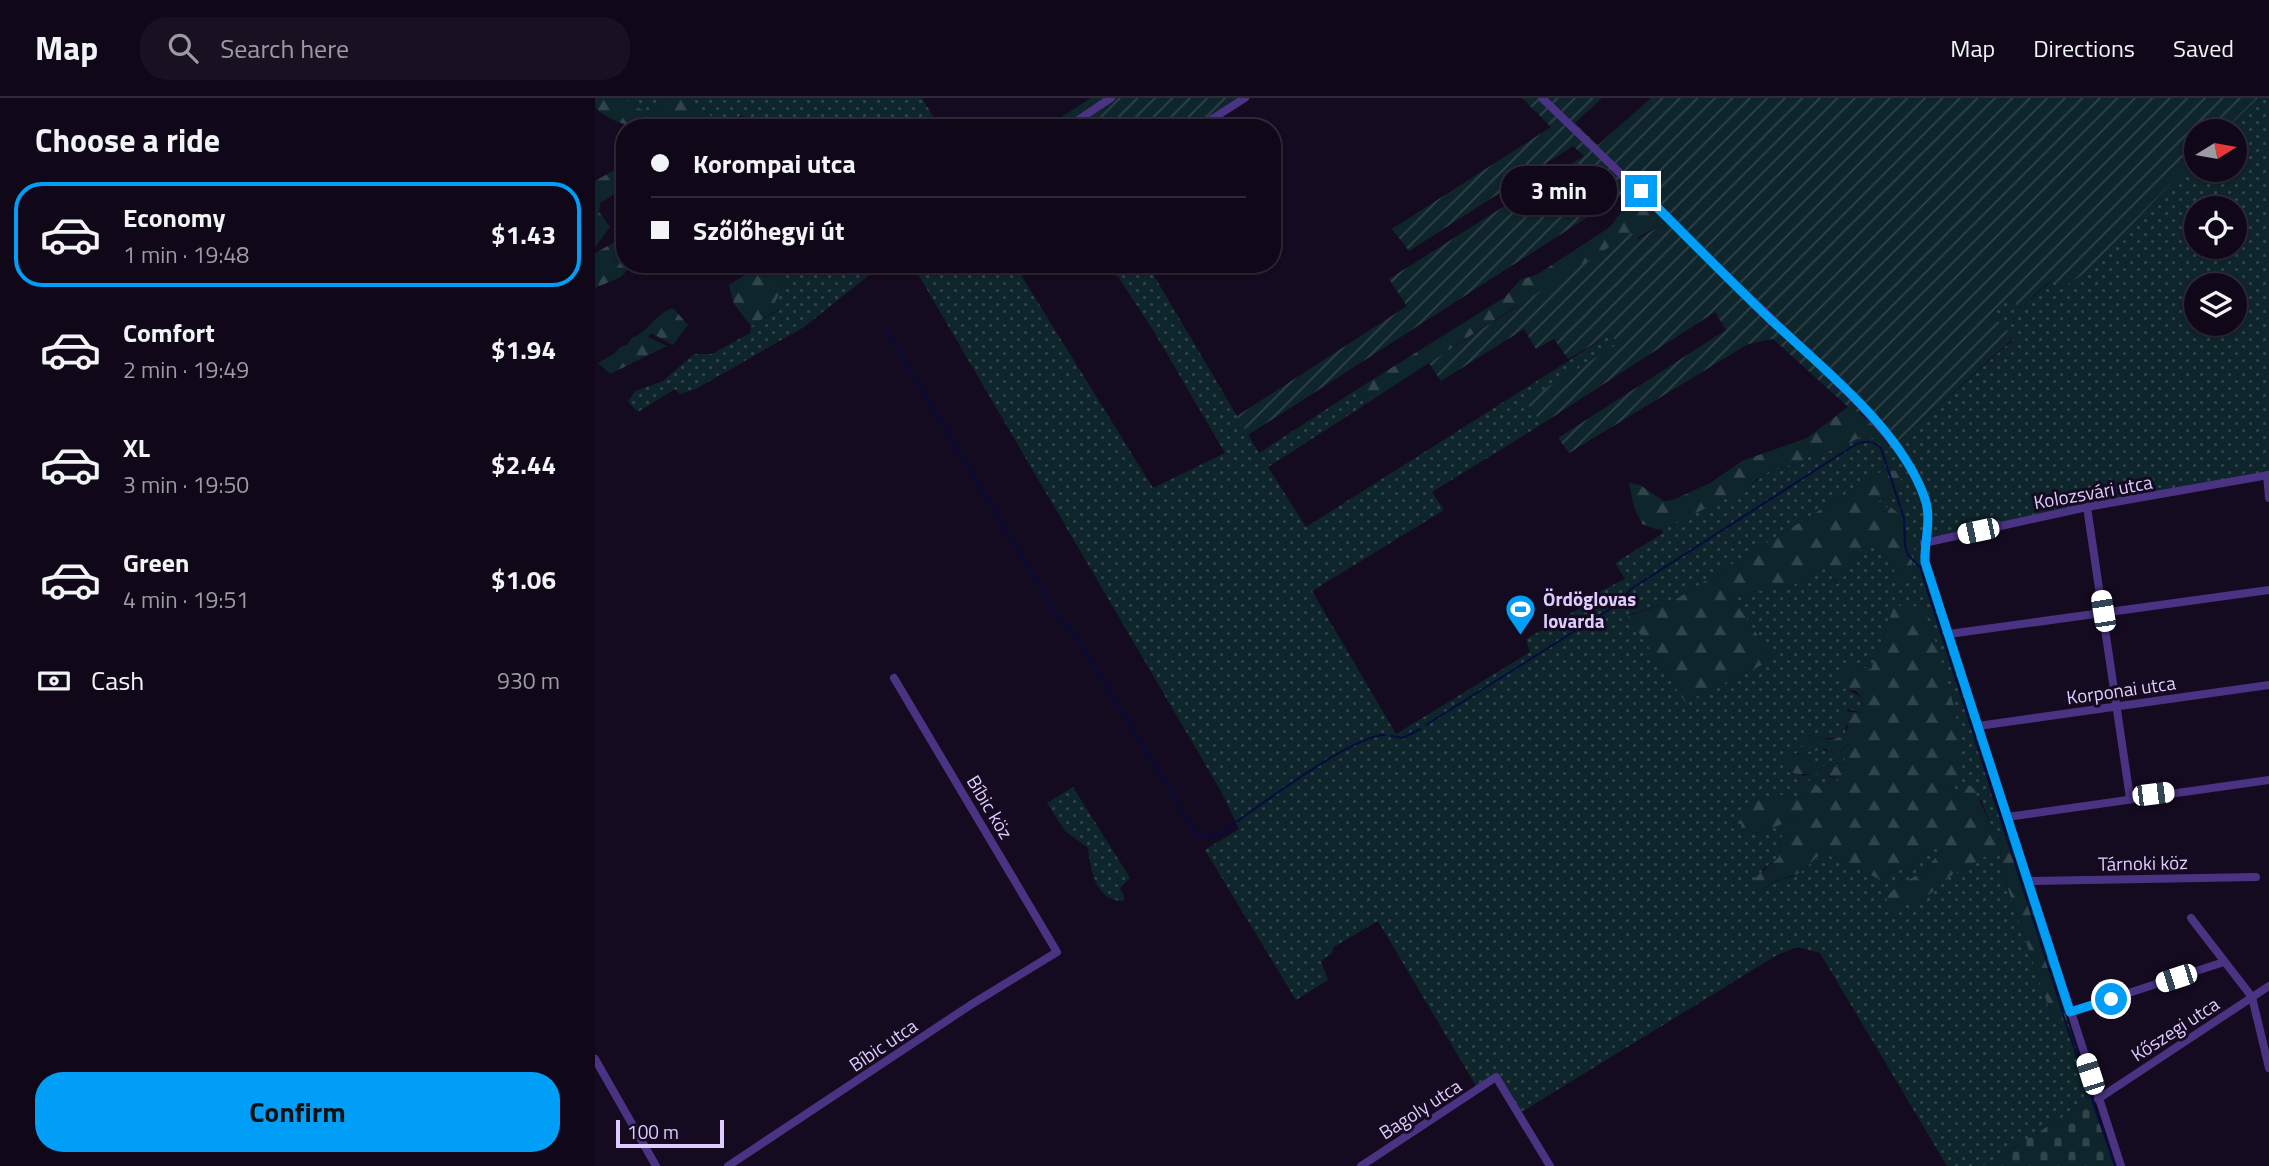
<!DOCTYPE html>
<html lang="en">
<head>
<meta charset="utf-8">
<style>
	:root { --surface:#100819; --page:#191122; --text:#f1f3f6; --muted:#9c9aa2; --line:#302938; --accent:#009ef6 }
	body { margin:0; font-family:"Titillium Web",sans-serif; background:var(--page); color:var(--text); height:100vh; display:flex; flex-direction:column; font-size:26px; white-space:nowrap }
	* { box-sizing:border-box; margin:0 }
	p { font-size:23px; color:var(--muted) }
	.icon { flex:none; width:38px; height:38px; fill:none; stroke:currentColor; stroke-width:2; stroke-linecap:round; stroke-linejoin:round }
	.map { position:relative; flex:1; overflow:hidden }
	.panel { display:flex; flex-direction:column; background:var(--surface); width:595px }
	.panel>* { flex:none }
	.guide { position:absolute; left:21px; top:21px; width:665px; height:154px; border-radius:28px; box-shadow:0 2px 5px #0004,0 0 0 2px var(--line); display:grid; align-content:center; height:154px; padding:0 35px; background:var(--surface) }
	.needle { width:46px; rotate:79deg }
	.tools { position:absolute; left:1589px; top:21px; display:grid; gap:14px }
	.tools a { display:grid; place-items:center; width:63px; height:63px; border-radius:50%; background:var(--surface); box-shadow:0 2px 5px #0004,0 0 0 2px var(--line); font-size:35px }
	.scale { position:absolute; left:21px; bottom:18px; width:108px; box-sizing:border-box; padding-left:7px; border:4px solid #dfcbff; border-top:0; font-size:19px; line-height:24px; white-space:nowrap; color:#dfcbff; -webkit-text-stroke:5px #150b21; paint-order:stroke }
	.end { position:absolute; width:32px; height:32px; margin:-16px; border:9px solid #009ef6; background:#fff; box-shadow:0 0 0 4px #fff }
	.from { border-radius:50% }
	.bubble { position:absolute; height:49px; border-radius:24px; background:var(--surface); box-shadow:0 2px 5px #0004,0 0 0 2px var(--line); font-size:23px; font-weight:700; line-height:49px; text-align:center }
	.car { position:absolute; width:21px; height:42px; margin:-21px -10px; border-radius:9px; box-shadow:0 0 5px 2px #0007; background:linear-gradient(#fff 24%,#345 0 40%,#fff 0 76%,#345 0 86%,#fff 0) }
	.guide b { display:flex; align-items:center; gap:24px; height:66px; font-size:26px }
	.guide b+b { border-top:2px solid var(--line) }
	.guide i { width:18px; height:18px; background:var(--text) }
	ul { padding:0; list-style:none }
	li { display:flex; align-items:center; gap:21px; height:105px; margin:0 14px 10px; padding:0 21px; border:4px solid transparent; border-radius:28px }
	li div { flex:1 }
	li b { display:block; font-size:26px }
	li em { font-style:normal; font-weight:700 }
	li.on { border-color:var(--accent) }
	li>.icon { width:63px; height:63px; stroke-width:1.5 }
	h2 { padding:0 35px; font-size:32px; line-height:84px }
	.pay { display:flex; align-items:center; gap:18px; height:77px; padding:0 35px; font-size:26px }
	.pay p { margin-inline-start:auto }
	.cta { display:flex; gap:14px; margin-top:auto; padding:14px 35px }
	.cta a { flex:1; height:80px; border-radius:28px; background:var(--accent); color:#111; font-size:28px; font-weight:700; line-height:80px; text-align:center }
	header { display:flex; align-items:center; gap:42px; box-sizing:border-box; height:98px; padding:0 35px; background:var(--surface); border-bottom:2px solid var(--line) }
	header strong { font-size:33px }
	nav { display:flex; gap:38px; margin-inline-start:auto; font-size:24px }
	.search { width:490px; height:63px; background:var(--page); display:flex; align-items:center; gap:18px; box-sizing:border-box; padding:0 24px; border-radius:28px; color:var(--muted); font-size:26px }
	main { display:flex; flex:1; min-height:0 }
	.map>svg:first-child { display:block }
	.grass { fill:url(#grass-dots); fill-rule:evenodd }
	.forest { fill:url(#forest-firs) }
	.cemetery { fill:url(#cemetery-stones) }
	.garden { fill:url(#garden-furrows) }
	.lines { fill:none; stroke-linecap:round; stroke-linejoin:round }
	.stream { stroke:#060c40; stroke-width:2 }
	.minor { stroke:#4b3384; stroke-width:8 }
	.route { stroke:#009ef6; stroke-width:9 }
	.labels { text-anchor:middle; stroke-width:6; stroke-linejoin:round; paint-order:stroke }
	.street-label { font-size:19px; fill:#dfcbff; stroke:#150b21 }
	.poi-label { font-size:19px; font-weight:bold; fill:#dfcbff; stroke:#150b21; text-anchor:start }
</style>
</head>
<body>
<header>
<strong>Map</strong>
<div class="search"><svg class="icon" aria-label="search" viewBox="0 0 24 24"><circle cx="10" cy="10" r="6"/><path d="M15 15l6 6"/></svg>Search here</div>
<nav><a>Map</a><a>Directions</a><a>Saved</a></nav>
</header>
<main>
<section class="panel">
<h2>Choose a ride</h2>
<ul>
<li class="on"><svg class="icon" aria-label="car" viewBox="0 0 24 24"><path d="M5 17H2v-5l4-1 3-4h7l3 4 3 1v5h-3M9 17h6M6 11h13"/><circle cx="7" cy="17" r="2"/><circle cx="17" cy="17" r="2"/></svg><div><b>Economy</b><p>1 min · 19:48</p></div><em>$1.43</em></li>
<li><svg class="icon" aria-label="car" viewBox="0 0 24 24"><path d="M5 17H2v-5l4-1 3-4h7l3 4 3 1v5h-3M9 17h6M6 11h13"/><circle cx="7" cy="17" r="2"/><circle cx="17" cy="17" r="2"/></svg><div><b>Comfort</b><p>2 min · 19:49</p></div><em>$1.94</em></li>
<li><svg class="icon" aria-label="car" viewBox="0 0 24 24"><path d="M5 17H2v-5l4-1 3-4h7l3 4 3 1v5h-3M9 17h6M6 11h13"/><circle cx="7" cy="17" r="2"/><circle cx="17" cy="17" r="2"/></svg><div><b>XL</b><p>3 min · 19:50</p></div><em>$2.44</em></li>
<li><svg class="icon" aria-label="car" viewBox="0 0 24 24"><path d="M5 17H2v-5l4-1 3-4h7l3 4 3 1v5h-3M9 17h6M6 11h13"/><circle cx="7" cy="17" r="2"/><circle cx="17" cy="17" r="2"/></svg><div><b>Green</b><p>4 min · 19:51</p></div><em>$1.06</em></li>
</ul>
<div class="pay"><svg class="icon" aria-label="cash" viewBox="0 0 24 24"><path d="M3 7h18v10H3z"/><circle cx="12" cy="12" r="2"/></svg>Cash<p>930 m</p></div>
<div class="cta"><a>Confirm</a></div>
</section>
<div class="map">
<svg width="1674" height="1068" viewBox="0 0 1674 1068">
	<defs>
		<pattern id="grass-dots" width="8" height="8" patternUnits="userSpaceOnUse" patternTransform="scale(1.75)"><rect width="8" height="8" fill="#0e252b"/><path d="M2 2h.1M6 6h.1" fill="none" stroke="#31434b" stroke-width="1.8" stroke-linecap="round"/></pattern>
		<pattern id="forest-firs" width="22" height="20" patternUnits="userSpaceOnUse" patternTransform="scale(1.75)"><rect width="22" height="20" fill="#0e252b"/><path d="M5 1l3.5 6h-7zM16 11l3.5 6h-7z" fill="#31434b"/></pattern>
		<pattern id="cemetery-stones" width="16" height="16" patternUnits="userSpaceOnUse" patternTransform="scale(1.75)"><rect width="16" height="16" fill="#0e252b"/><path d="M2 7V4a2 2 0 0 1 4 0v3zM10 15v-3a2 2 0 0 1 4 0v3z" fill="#31434b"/></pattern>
		<pattern id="garden-furrows" width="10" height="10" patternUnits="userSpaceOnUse" patternTransform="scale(1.75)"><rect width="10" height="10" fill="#0e252b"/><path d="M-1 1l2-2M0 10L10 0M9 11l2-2" fill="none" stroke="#31434b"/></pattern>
	</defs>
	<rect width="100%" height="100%" fill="#150b21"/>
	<path class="grass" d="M 27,0 L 71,0 L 57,19 Z
		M 92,0 L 327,0 L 345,30 L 163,30 L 160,23 L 145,17 L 137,30 L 131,30 Z
		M 1663,0 L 1674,0 L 1674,376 L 1329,440 L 1329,459 L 1385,645 L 1397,699 L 1415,741 L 1397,729 L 1386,702 L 1369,692 L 1361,696 L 1356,692 L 1359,681 L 1366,672 L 1361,624 L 1298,511 L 1276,571 L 1250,568 L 1255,593 L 1268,600 L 1267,615 L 1253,611 L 1250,637 C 1239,643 1226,639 1213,637 L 1224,650 L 1241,657 L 1255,646 L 1248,666 C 1231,674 1216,664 1202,654 L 1207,678 L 1223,675 L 1246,682 L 1228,692 L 1215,682 L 1211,700 L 1184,697 L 1157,709 L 1147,732 L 1162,735 L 1200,721 L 1186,740 L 1184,759 L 1167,772 L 1170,791 C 1181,780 1196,782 1207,773 C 1216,766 1220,759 1231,756 L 1286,782 L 1306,769 L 1317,767 L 1345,746 L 1348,750 L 1327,775 L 1303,787 L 1319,802 L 1335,796 L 1358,776 L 1406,749 L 1405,768 L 1458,922 L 1467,930 L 1473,925 L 1497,1001 L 1388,1068 L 1352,1068 L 1225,855 L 1202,849 L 1182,857 L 925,1015 L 902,982 L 884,993 L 783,823 L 737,850 L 738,854 L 726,863 L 733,882 L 701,902 L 610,752 L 644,731 L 627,695 L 317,166 L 419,166 L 558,390 L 630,355 L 558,232 L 524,180 L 508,166 L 552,166 L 664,355 L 761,292 L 771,306 L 673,369 L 711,429 L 1016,236 L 1023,246 L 931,303 L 947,326 L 837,394 L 849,412 L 717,493 L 801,636 L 935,554 L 931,541 L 1001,501 L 998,497 L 1030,481 L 1020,465 L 1068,435 L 1066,431 L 1160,384 L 1176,372 L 1206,365 L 1215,357 L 1246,350 L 1265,339 L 1279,340 L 1291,353 L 1295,351 L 1419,241 L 1395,216 L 1414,200 L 1425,211 L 1457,182 L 1469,189 L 1493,173 L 1601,59 L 1601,72 L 1640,72 L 1640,33 L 1629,33 ZM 1601,110 L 1640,110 L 1640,149 L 1601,149 ZM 1601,187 L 1640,187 L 1640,226 L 1601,226 ZM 1306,373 L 1306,392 L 1282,404 L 1282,409 L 1297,410 L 1309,435 L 1305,487 C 1299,469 1293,457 1276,447 C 1252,452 1258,472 1242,486 L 1231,470 L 1200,486 L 1152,495 L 1139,502 L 1176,557 L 1171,565 L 1090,604 L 1033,517 L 1078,503 L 1286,374 Z
		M 170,166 L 288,166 L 209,229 L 101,291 L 85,296 L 80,291 L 43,314 L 33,304 L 40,293 L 68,283 L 99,256 L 117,256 L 155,235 L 156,228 L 184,212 L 180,204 L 190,185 L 186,175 Z
		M 478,689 L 535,780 L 525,790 L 530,801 L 527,803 C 500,802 496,772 493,750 L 470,733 L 452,705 Z"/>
	<path class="forest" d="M 0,0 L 27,0 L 57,18 L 71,0 L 92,0 L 131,30 C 89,30 33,40 0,10 Z
		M 496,0 L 509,0 L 463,30 L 449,30 Z
		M 30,66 L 30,90 L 5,105 L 4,114 L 15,129 L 0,149 L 0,83 Z
		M 1038,98 L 1051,103 L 1072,123 L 915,212 L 771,306 L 761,292 L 910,199 L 925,182 L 943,176 L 1015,129 Z
		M 22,143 L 30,150 L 30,166 L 38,166 L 26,179 L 0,190 L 0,155 Z
		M 146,166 L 170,166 L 186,175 L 190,185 L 180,204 L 184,211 L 156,228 L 139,206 L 134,187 L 150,177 Z
		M 78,210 L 93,227 L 78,247 L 56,235 L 53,239 L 72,248 L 15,276 L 3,265 L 19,256 L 25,249 L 32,247 L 37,240 C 53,234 61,215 78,210 Z
		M 1253,309 C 1273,319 1284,331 1295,351 L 1291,354 L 1279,340 L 1265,339 L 1246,350 L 1215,357 L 1206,365 L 1176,372 L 1142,395 L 1076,427 L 1063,432 L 1047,426 L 1039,409 L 1034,385 L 1045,387 L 1069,403 L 1078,402 L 1115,385 L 1147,363 L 1212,340 Z
		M 1306,372 L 1306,392 L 1282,404 L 1282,408 L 1297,410 L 1306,418 L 1309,435 L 1315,438 L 1320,453 L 1313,483 L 1305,487 C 1299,469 1293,457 1276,447 C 1252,452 1258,472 1243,486 L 1231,470 L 1200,486 L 1152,495 L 1139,502 L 1176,557 L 1171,565 L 1090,604 L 1033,518 L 1078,503 L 1286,374 Z
		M 1311,505 L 1329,512 C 1340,536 1375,650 1366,673 C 1363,680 1358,683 1356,692 L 1361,696 L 1373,687 L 1379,691 L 1397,729 L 1415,741 L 1423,761 L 1473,925 L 1468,930 L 1458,922 L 1405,768 L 1406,750 L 1358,776 L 1335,796 L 1301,811 L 1293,807 L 1291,799 L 1303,787 L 1327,775 L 1348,751 L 1345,747 L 1317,767 L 1306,769 L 1286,782 L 1231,756 L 1222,759 L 1205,775 L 1178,784 L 1166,793 L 1160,788 L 1159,781 L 1184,759 L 1186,740 L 1199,722 L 1162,735 L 1147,732 L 1145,722 L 1166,700 L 1184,697 L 1210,700 L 1200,686 L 1215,682 L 1228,692 L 1231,685 L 1245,682 C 1229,673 1212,679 1194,674 L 1190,663 L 1191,654 C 1212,653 1226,677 1248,666 L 1254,646 L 1241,657 L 1235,657 L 1231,651 L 1213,654 L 1205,646 L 1213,637 L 1237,642 L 1250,637 L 1253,629 L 1248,621 L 1249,613 L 1267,615 L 1268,601 L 1261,593 L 1246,590 L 1250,567 L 1276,571 L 1298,511 Z"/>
	<path class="cemetery" d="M 1497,1001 L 1521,1068 L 1388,1068 Z"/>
	<path class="garden" d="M 509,0 L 655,0 L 606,30 L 463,30 Z
		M 927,0 L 1007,0 L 980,25 L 1003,47 L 1056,0 L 1663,0 L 1629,33 L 1601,33 L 1601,59 L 1493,173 L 1469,189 L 1456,182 L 1425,211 L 1414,200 L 1396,216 L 1419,240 L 1295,351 L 1286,333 L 1269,317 L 1253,309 L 1178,241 L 1153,246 L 974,355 L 963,340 L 1131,232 L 1120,214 L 947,326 L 930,303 L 1023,246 L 1016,236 L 973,261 L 959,241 L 941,251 L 929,231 L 846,283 L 834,265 L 1036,135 L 1044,141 L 1072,123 L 1052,104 L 1046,107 L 1038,99 L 1032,103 L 1027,97 L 653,337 L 642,318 L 812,208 L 794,181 L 989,58 L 978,48 L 814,153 L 797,131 L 956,29 Z"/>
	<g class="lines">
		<path class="stream" d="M 290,230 L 465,522 L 479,535 L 601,735 L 613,739 L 626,735 C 656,714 758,636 790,637
			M 831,627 L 1018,509 L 1036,491 L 1261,346 C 1271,343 1278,342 1286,350 L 1309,420 L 1310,448 L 1313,457 L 1325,469 L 1468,914
			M 796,638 L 808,640 L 825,631
			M 1468,917 L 1520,1068"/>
		<path class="minor" d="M 947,0 L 1258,299 C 1284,328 1330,375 1333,416 C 1334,432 1329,447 1330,464 L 1526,1068
			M 471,30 L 516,0
			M 603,30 L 650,0
			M 1672,377 L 1674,400
			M 1492,409 L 1535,700
			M 1329,445 L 1492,409 L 1674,377
			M 1354,536 L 1674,492
			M 1383,628 L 1674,587
			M 1412,719 L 1674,682
			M 1435,783 L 1661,779
			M 1596,820 L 1657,899 L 1674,970
			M 1475,914 L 1629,864
			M 0,961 L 61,1068
			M 1503,1001 L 1674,888
			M 133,1068 L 377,906 L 462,854 L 299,580
			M 766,1068 L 901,979 L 955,1068"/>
	</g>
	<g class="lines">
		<path class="route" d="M 1046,93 C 1089,136 1131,179 1175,221 C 1227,270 1306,331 1330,401 C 1337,422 1329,443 1330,464 L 1475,914 L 1516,901"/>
	</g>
	<defs>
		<symbol id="stadium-pin" viewBox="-11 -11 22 30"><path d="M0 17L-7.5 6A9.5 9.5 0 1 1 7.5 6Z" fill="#009ef6" stroke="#150b21"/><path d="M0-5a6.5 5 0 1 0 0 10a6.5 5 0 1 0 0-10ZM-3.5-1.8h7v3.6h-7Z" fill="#fff"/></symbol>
	</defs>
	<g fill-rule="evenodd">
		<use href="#stadium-pin" x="908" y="494" width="35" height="47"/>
	</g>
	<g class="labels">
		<g class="street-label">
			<text transform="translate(1498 394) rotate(-10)" y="7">Kolozsvári utca</text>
			<text transform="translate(1526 592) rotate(-8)" y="7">Korponai utca</text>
			<text transform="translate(395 709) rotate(59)" y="7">Bíbic köz</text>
			<text transform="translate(1548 765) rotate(-1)" y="7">Tárnoki köz</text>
			<text transform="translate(1580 931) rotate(-33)" y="7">Kőszegi utca</text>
			<text transform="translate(288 947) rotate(-34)" y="7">Bíbic utca</text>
			<text transform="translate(825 1011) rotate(-33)" y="7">Bagoly utca</text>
		</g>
		<g class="poi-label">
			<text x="948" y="508">Ördöglovas<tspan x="948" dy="22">lovarda</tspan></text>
		</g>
	</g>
</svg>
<div class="tools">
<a><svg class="needle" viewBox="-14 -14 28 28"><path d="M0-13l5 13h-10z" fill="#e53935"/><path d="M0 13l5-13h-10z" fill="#9c9aa2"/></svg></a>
<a><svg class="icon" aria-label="locate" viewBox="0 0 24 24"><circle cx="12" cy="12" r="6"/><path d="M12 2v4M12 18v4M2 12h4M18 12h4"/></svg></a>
<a><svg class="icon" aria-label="layers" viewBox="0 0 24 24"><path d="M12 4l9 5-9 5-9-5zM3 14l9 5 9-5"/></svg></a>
</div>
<div class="scale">100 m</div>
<i class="end from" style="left:1516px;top:901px"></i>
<i class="end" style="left:1046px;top:93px"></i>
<div class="bubble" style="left:906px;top:68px;width:116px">3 min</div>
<i class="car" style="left:1383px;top:433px;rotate:258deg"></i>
<i class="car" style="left:1508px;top:513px;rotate:351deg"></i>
<i class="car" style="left:1558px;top:696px;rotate:83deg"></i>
<i class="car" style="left:1581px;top:880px;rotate:252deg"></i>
<i class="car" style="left:1495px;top:976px;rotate:342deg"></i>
<div class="guide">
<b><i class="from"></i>Korompai utca</b>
<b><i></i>Szőlőhegyi út</b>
</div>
</div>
</main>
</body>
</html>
